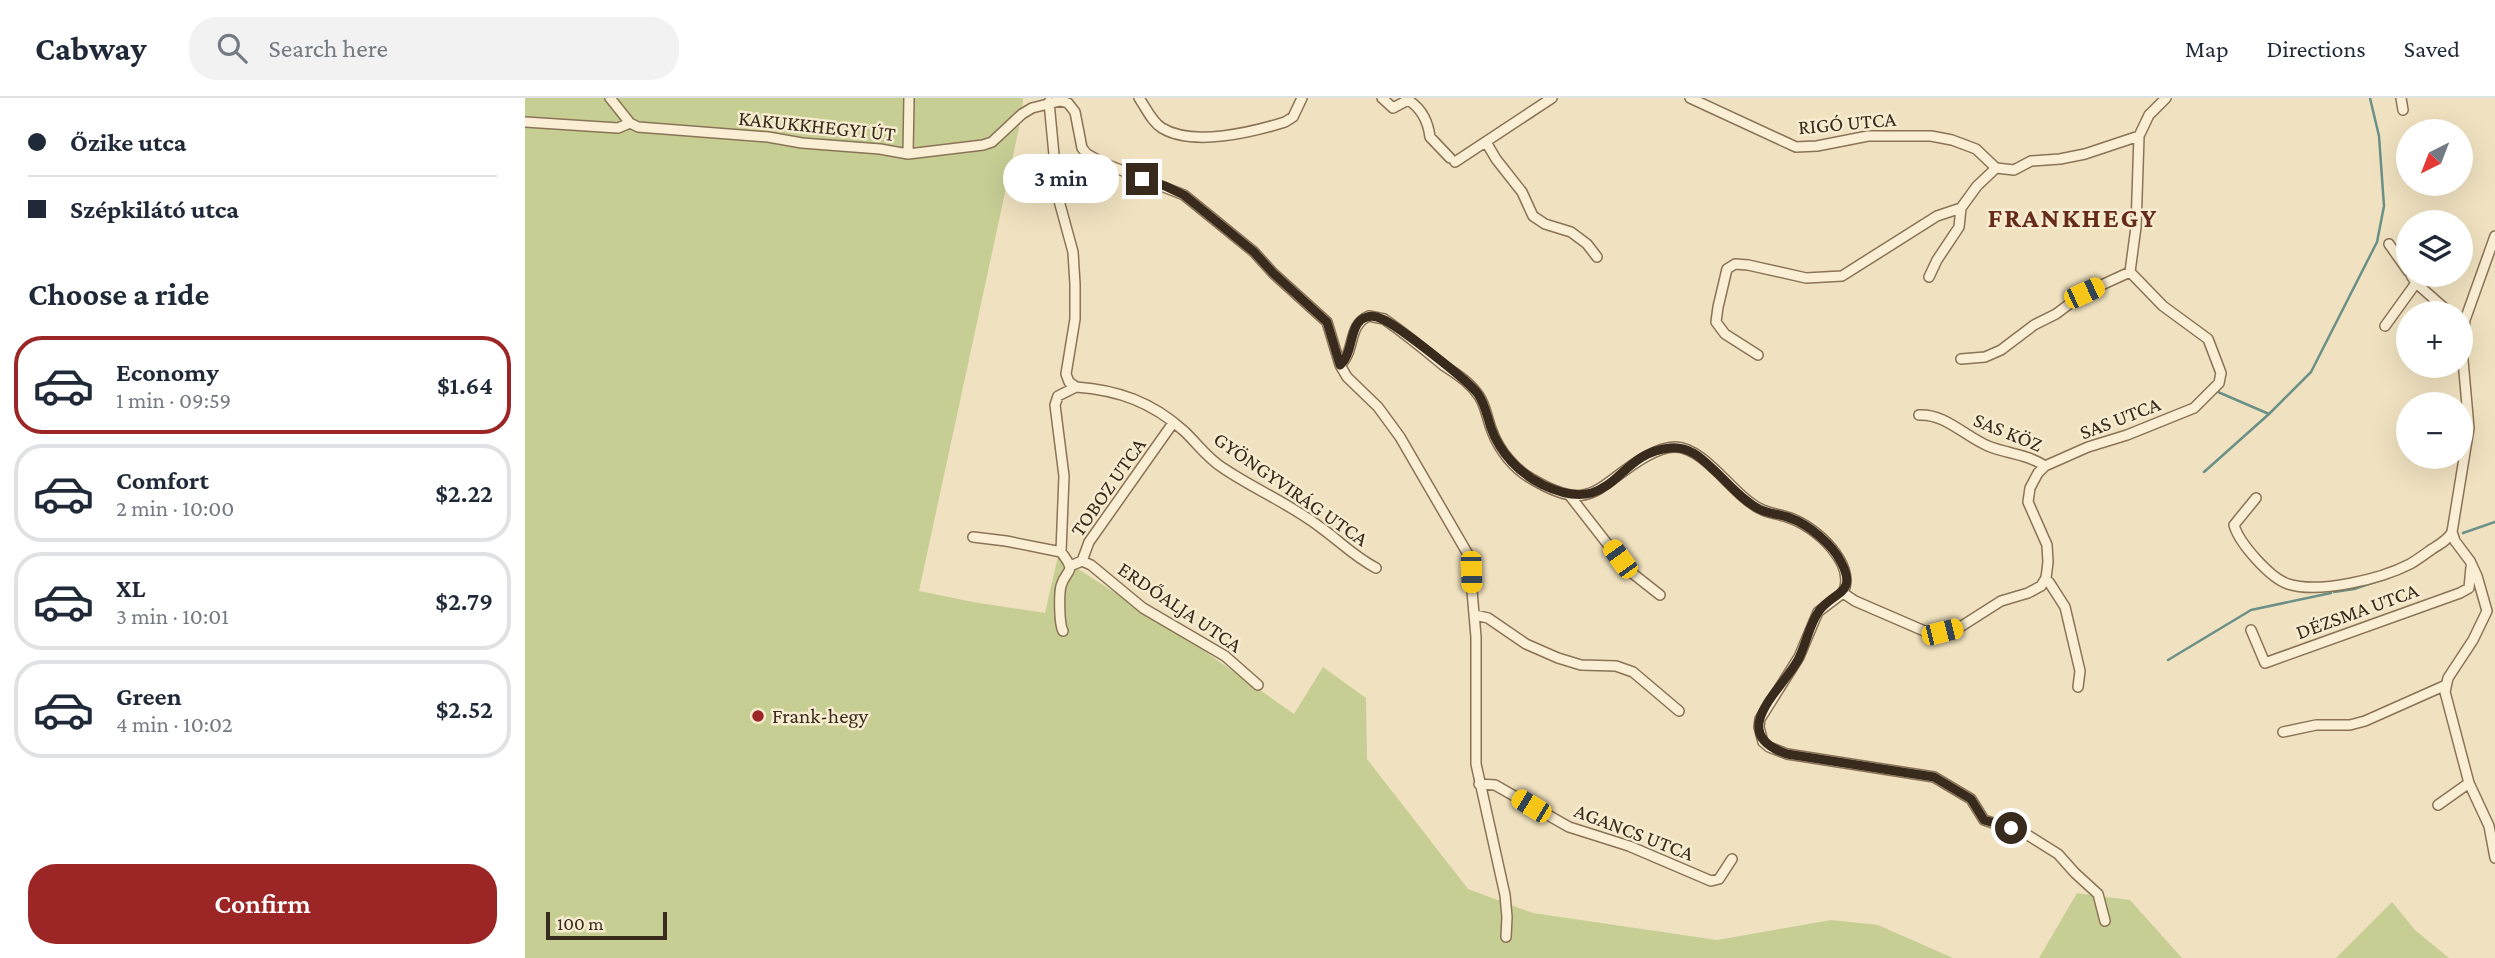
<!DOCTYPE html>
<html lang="en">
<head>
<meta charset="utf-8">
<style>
	:root { --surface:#fff; --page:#f2f2f3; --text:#1f2937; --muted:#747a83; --line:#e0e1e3; --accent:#9b2625 }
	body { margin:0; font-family:"Crimson Pro",serif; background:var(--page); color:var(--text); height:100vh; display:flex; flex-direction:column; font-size:26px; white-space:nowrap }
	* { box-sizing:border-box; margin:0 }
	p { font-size:23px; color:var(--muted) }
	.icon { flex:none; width:38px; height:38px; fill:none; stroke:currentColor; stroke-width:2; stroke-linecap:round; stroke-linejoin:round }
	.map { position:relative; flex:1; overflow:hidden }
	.sheet { display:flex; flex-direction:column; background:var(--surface); width:525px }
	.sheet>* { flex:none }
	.banner { display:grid; align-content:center; height:154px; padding:0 28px; background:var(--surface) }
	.needle { width:46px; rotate:222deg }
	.tools { position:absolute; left:1871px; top:21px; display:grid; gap:14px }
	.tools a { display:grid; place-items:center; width:77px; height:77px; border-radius:50%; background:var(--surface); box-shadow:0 7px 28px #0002; font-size:35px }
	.scale { position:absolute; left:21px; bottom:18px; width:121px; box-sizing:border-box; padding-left:7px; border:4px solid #382a1c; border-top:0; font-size:19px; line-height:24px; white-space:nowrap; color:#382a1c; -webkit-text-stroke:5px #f7ecd0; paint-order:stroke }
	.end { position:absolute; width:32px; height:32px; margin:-16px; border:9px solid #382a1c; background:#fff; box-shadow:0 0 0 4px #fff }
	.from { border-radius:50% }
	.bubble { position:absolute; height:49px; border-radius:24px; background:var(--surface); box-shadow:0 7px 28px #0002; font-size:23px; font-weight:600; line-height:49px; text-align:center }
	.car { position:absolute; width:21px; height:42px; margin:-21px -10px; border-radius:9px; box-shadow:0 0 5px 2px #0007; background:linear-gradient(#f5c518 24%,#345 0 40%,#f5c518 0 76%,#345 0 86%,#f5c518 0) }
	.banner b { display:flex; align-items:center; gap:24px; height:66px; font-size:26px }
	.banner b+b { border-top:2px solid var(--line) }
	.banner i { width:18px; height:18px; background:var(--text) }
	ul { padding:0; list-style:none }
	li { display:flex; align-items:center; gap:21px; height:98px; margin:0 14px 10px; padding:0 14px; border:4px solid var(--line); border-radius:28px }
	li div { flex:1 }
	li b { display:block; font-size:26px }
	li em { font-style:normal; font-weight:600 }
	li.on { border-color:var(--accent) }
	li>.icon { width:63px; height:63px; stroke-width:1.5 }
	h2 { padding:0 28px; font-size:32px; line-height:84px }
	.button { display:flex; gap:14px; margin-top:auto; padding:14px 28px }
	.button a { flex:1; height:80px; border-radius:28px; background:var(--accent); color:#fff; font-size:28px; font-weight:600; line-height:80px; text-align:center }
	header { display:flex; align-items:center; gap:42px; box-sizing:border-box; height:98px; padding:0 35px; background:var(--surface); border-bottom:2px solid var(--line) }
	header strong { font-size:33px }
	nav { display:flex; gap:38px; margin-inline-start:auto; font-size:24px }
	.search { width:490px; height:63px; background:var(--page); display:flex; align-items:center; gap:18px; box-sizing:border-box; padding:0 24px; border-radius:28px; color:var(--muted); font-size:26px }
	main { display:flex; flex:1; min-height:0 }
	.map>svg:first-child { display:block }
	.green { fill:#c6ce94 }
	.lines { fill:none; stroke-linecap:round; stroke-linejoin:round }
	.stream { stroke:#6a9087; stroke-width:2.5 }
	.minor-casing { stroke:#8a7357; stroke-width:12 }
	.minor { stroke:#faefd4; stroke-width:9 }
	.route { stroke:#382a1c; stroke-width:9 }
	.poi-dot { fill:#9b2625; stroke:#f7ecd0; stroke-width:2.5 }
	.labels { text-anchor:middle; stroke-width:5; stroke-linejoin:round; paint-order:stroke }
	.street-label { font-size:21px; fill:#382a1c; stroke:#f7ecd0 }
	.poi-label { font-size:21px; fill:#382a1c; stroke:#f7ecd0; text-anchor:start }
	.district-label { font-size:28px; font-weight:bold; letter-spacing:2px; fill:#672b1a; stroke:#f7ecd0 }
</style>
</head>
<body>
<header>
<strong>Cabway</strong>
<div class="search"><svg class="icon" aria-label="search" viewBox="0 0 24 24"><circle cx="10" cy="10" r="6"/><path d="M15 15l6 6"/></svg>Search here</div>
<nav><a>Map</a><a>Directions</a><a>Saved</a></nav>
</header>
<main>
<section class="sheet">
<div class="banner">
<b><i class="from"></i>Őzike utca</b>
<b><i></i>Szépkilátó utca</b>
</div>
<h2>Choose a ride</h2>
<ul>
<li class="on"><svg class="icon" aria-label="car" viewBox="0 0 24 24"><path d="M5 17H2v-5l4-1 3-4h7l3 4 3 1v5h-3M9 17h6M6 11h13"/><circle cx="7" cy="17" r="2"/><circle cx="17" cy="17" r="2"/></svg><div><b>Economy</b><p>1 min · 09:59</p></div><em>$1.64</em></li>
<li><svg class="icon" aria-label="car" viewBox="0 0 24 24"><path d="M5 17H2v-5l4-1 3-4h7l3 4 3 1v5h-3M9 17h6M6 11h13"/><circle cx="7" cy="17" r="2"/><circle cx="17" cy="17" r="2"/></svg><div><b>Comfort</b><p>2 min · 10:00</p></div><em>$2.22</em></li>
<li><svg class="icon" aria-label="car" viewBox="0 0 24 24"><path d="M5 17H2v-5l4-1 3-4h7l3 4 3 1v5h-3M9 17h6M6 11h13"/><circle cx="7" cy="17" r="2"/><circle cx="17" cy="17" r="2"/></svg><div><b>XL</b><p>3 min · 10:01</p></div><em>$2.79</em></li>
<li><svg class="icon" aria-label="car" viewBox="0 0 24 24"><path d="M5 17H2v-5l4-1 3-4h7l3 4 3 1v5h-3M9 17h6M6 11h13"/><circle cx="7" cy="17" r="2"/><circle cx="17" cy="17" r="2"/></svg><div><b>Green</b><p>4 min · 10:02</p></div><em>$2.52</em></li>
</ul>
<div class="button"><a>Confirm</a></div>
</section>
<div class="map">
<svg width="1970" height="860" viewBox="0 0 1970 860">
	<rect width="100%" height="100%" fill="#f0e2c0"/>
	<path class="green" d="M 0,0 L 498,0 L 497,16 L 394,493 L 448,504 L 520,515 L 533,458 L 665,543 L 769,616 L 798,569 L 841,600 L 842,661 L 943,791 L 1008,815 L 1192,842 L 1306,822 L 1353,827 L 1428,860 L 0,860 Z
		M 1552,795 L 1605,802 L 1657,860 L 1514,860 Z
		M 1867,804 L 1890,832 L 1924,860 L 1811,860 Z"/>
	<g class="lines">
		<path class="stream" d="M 1693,294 L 1744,316
			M 1679,374 L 1744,316 L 1786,274 L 1852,144 L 1859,108 L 1854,38 L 1845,0
			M 1938,435 L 1970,424
			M 1809,494 L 1829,491 L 1853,483
			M 1643,562 L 1726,512 L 1806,495"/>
		<defs>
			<path id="minor" d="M 85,0 L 105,25 L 113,29 L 243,39 L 277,45 L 355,51 L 383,56 L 458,47 L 467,44 L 497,16 L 507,10 L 535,3 L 543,5 L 550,14 L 557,50 L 562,56 L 578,65 L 659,97 L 729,154 L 748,175 L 802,224 L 815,267 C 831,253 822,227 844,218 L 859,221 C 879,235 899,251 918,267 C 931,276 945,284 954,298 C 961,308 962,321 967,333 C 974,352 989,371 1007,381 C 1067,417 1072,387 1120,359 C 1129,354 1140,349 1150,349 C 1177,349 1204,390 1226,405 C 1238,415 1251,415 1265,420 C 1291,429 1332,466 1318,495
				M 614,0 C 621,10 627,24 637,30 C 668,49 728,34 760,24 L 768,19 L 777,0
				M 857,0 L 868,10 L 883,2 C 896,10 903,23 905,39 L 925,60
				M 1165,0 L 1271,49 L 1292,48 L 1343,38 L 1406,38 L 1427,42 L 1451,51 L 1471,70
				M 1876,0 L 1878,12
				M 524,4 L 533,99 L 548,154 L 550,186 L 550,221 L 541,276 L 544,284 L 551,289 L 533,298 L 530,307 L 539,378 L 536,454
				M 0,24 L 93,30 L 105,25
				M 961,44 L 971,61 L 997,94 L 1008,118 L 1020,126 L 1046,134 L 1062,146 L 1072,159
				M 383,56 L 384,0
				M 930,64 L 1027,0
				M 1471,70 L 1489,72 L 1506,63 L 1535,61 L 1560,56 L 1614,38 L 1624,17 L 1641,0
				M 1970,138 L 1940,222 L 1937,251 L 1944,330 L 1927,434 L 1930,443 L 1945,463 L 1952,478 L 1962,513 L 1948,542 L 1923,580 L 1920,594 L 1944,685 L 1964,728 L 1970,760
				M 1864,146 L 1883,173
				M 1886,177 L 1891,185 L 1925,215
				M 1404,179 L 1412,162 L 1434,129 L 1436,110
				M 1860,228 L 1891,185
				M 1233,257 L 1200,236 L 1191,224 L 1193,209 L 1202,171 L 1210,166 L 1223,167 L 1281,180 L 1317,178 L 1412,118 L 1436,110 L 1452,88 L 1471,70
				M 1436,261 L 1460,259 L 1476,252 L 1509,227 L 1531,216 L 1559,195 L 1605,174
				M 815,267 L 822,279 L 853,309 L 875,339 L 944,458 L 951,539 L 951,666 L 980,797 L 982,819 L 981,839
				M 551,289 C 593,292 627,304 659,333 C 672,345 682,360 698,370 C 729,391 765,406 795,429 C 816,444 827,457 851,470
				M 1394,317 C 1419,315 1441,339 1463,348 C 1483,356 1502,356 1520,368
				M 1045,398 L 1102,471 L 1135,497
				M 1731,400 L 1709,427 C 1714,445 1745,480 1763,486 C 1794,496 1856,481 1885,466 C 1892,462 1900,456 1907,451 C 1915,446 1923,442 1927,434
				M 448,439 L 481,443 L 536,454 C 553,476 541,470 536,488 C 534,496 534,526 538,533
				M 557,463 L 566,467 L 618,510 L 700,558 L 733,587
				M 545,468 L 557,463 L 564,444 L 648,325
				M 1519,484 L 1524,484 L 1540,509 L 1555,573 L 1553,589
				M 1318,495 L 1330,503 L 1404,535 L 1432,531 L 1476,503 L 1503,495 L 1516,488 L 1521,480 L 1523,464 L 1522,447 L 1503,404 L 1505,390 L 1513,375 L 1520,368 L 1563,349 L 1602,337 L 1669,310 L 1694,285 L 1696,275 L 1683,241 L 1638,208 L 1605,174 L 1611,129 L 1614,38
				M 1318,495 L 1293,514 L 1274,559 L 1235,621 L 1234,629 L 1238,644 L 1244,649 L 1262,656 L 1409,679 L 1446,701 L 1459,722 L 1501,736 L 1533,756 L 1550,775 L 1573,796 L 1580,823
				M 950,517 L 963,520 L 1001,546 L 1033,560 L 1056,567 L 1091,568 L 1108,574 L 1154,613
				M 1726,532 L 1740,565 L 1935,495 L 1944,490 L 1946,469
				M 1758,634 L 1791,627 L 1825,627 L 1840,623 L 1921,587
				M 954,686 L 970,687 L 1044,729 L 1104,748 L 1186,783 L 1194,781 L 1207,761
				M 1913,707 L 1944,685"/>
		</defs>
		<use href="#minor" class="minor-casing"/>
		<use href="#minor" class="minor"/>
	</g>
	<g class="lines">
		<path class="route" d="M 617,81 L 640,88 L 659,97 L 729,154 L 748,175 L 802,224 L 815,267 C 830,254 823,224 842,219 C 847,217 853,219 857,221 C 872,227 944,283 953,296 C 960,306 962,318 966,330 C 975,355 994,375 1018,387 C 1090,421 1089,355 1145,350 C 1165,348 1177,361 1190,373 C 1204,386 1217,402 1234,411 C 1244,416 1255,416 1265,420 C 1283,426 1308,447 1316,464 C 1333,496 1309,493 1294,513 C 1284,527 1281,547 1273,562 C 1255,594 1201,635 1262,656 L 1409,679 L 1446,701 L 1459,722 L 1486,730"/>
	</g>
	<circle class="poi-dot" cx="233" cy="618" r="7"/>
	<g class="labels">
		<g class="street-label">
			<text transform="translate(1322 25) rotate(-5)" y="7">RIGÓ UTCA</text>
			<text transform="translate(292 28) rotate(6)" y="7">KAKUKKHEGYI ÚT</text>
			<text transform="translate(1595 320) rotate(-21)" y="7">SAS UTCA</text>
			<text transform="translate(1483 334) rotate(22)" y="7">SAS KÖZ</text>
			<text transform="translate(583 389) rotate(-55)" y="7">TOBOZ UTCA</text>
			<text transform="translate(766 391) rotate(35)" y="7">GYÖNGYVIRÁG UTCA</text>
			<text transform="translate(655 509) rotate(34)" y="7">ERDŐALJA UTCA</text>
			<text transform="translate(1832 513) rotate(-20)" y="7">DÉZSMA UTCA</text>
			<text transform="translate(1109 734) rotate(21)" y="7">AGANCS UTCA</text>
		</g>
		<g class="poi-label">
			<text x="247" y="625">Frank-hegy</text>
		</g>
		<g class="district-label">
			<text x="1548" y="129">FRANKHEGY</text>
		</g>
	</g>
</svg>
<div class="tools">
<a><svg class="needle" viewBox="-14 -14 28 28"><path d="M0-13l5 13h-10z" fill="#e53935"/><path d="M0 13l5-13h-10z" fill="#747a83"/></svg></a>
<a><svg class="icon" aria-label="layers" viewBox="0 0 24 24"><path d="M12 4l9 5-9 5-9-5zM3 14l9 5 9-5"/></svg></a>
<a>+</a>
<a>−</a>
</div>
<div class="scale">100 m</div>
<i class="end from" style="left:1486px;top:730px"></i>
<i class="end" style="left:617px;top:81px"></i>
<div class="bubble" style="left:478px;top:56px;width:116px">3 min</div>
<i class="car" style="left:1559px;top:195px;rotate:65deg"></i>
<i class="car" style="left:1095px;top:461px;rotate:324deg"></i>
<i class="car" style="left:946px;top:474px;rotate:178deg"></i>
<i class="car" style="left:1417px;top:534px;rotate:76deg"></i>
<i class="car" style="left:1006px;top:708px;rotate:301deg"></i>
</div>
</main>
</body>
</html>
